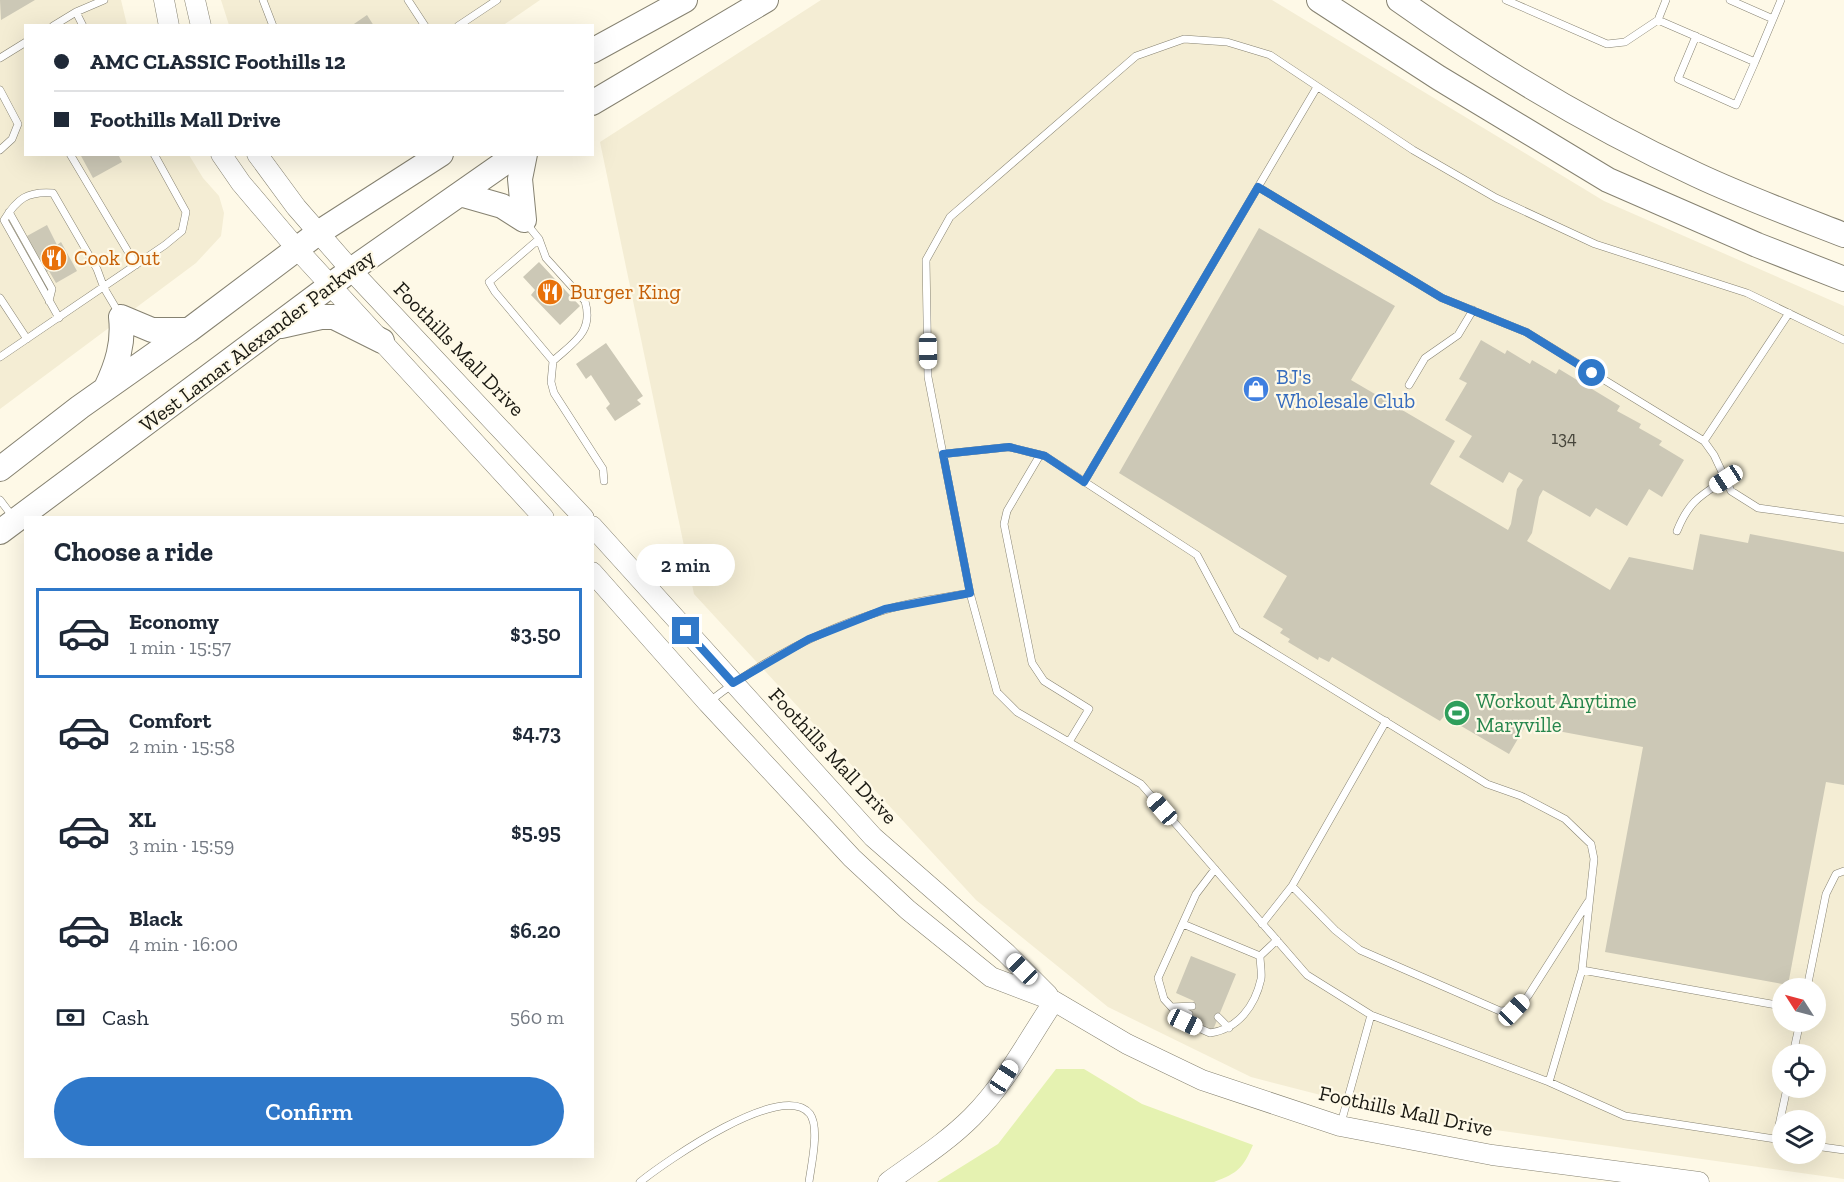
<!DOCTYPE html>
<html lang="en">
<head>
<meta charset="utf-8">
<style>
	:root { --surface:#fff; --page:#f2f2f3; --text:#1f2937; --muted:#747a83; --line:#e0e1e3; --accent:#2f78c9 }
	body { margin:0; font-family:"Zilla Slab",serif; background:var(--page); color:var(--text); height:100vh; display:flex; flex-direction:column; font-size:22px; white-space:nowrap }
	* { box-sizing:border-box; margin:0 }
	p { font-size:20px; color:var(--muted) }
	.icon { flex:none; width:33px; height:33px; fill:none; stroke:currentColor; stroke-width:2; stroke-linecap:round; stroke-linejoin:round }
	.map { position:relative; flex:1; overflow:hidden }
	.details { position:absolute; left:24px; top:516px; width:570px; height:642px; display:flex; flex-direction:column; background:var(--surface); border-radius:0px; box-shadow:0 6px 24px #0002 }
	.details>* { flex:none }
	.guide { position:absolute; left:24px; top:24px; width:570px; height:132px; border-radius:0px; box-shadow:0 6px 24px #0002; display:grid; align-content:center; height:132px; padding:0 30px; background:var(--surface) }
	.needle { width:39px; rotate:306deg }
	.buttons { position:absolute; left:1772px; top:978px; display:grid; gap:12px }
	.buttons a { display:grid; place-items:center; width:54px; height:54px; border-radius:50%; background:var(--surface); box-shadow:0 6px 24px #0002; font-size:30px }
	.end { position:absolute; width:27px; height:27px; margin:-14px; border:8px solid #2f78c9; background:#fff; box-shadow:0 0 0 3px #fff }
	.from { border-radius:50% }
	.bubble { position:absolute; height:42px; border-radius:21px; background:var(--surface); box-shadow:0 6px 24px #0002; font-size:20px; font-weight:600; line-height:42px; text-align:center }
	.car { position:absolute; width:18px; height:36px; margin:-18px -9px; border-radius:8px; box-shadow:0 0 4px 2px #0007; background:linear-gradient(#fff 24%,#345 0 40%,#fff 0 76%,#345 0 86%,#fff 0) }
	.guide b { display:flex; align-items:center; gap:21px; height:57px; font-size:22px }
	.guide b+b { border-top:2px solid var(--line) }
	.guide i { width:15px; height:15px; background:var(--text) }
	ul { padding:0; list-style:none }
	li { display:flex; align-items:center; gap:18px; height:90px; margin:0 12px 9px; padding:0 18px; border:3px solid transparent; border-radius:0px }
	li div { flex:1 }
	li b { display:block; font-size:22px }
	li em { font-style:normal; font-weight:600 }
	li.current { border-color:var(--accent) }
	li>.icon { width:54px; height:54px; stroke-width:1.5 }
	h2 { padding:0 30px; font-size:27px; line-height:72px }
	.pay { display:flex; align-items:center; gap:15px; height:66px; padding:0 30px; font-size:22px }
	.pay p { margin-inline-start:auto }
	.button { display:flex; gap:12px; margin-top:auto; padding:12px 30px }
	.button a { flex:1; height:69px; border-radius:36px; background:var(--accent); color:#fff; font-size:24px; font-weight:600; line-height:69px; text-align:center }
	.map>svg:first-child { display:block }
	.built { fill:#f4edd4; fill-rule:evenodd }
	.green { fill:#e5f2b1 }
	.building { fill:#ccc8b6 }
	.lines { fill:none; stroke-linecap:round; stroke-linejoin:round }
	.lane-casing { stroke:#868271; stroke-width:8 }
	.secondary-casing { stroke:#868271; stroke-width:21 }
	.highway-casing { stroke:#868271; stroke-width:26 }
	.lane { stroke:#fff; stroke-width:7 }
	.secondary { stroke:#fff; stroke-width:20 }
	.highway { stroke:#fff; stroke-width:24 }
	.route { stroke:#2f78c9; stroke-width:8 }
	.labels { text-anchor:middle; stroke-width:4.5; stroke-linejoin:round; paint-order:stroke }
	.number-label { font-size:18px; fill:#46453b }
	.food-label { font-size:21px; fill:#c56008; stroke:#fef9e7; text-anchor:start }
	.street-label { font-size:21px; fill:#1a1912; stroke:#fef9e7 }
	.shop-label { font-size:21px; fill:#366cbe; stroke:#fef9e7; text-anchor:start }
	.leisure-label { font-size:21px; fill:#27864d; stroke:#fef9e7; text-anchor:start }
</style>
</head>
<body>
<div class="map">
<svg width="1844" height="1182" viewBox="0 0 1844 1182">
	<rect width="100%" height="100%" fill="#fef9e7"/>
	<path class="built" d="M 0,0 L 121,0 L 127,25 L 26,26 L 26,154 L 189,155 L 203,178 L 219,196 L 224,213 L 221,236 L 196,263 L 0,409 Z
		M 221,0 L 540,0 L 502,26 L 229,25 Z
		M 821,0 L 1272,0 L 1604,201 L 1844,306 L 1844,1179 L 1410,1118 L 1251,1077 L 1108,1007 L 976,900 L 694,594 L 600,142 ZM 1782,988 L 1815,988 L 1815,1022 L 1782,1022 ZM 1782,1054 L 1815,1054 L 1815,1088 L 1782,1088 ZM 1782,1120 L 1815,1120 L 1815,1154 L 1782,1154 Z"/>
	<path class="green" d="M 1056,1069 L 1084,1069 L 1142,1104 L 1253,1145 C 1243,1168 1238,1173 1214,1182 L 937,1182 L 998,1144 Z"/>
	<path class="building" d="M 0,0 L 35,0 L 1,20 Z
		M 367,15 L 374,26 L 351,26 Z
		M 80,154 L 118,154 L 122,162 L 93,178 Z
		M 47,225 L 57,245 L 61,242 L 77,271 L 56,283 L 49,271 L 46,272 L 27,236 Z
		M 1259,228 L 1395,306 L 1351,380 L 1455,441 L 1430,484 L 1508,530 L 1511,524 L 1517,489 L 1523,480 L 1509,472 L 1503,483 L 1459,457 L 1472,436 L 1445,420 L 1467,383 L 1459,379 L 1481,340 L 1505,354 L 1507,350 L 1530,364 L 1532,360 L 1556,374 L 1559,369 L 1620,406 L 1617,411 L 1641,424 L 1639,428 L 1662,441 L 1659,445 L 1684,460 L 1662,497 L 1649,489 L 1627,526 L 1596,508 L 1590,517 L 1543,490 L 1539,497 L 1532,533 L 1527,541 L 1610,590 L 1629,557 L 1693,570 L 1700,534 L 1748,543 L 1750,534 L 1844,552 L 1844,785 L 1826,782 L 1788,985 L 1605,952 L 1643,747 L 1526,725 L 1509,754 L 1444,716 L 1440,721 L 1332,657 L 1329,662 L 1319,657 L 1318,660 L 1288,642 L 1290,639 L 1280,633 L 1283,629 L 1263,617 L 1287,576 L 1119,473 Z
		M 539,262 L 580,306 L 560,325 L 531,295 L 535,290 L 523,277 Z
		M 606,343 L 643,396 L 637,400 L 641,404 L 615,421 L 606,408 L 610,404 L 591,375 L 586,379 L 576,364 Z
		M 1191,956 L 1236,974 L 1213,1030 L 1187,1020 L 1194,1001 L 1176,993 Z"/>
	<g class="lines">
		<defs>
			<path id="lane" d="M 263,0 L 273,26
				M 408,0 L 425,26
				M 1506,0 L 1607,44 L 1625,42 L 1658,20 L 1666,0
				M 1730,0 L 1773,19
				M 76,12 L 83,26
				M 1658,20 L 1755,62 L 1736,105 L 1678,79 L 1696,36
				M 53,26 L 76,12 L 104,0
				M 458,26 L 497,0
				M 0,58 L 26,42
				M 1755,62 L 1781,0
				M 0,90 L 18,124 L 12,139 L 0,150
				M 70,154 L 136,265
				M 1258,187 L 1442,298 L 1526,332 L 1704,441 L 1714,455 L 1731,491 L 1758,508 L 1844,520
				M 9,212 L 52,289 L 49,301
				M 526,223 L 539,239 L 489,282 L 495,292 L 553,361 L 551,382 L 554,393 L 603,469 L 604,481
				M 539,239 L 546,258 L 585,301 C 594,332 574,342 553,361
				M 0,298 L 27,339
				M 59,318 L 4,220 C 17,199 27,191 53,193 L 97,269 L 104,288 L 120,315
				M 0,357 L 165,245 L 182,231 L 186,212 L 154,154
				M 1409,385 L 1425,358 L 1458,335 L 1473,310
				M 1704,441 L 1789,313
				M 943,454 L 1009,447 L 1045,456 L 1197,555 L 1237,630 L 1487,784 L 1521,796 L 1565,819 L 1591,844 L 1594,859 L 1582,970 L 1549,1082
				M 1040,455 L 1007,511 L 1004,524 L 1032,663 L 1044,681 L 1089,709 L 1069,742
				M 1084,482 L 1317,87
				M 0,500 L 13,517
				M 1677,531 C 1689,501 1700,496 1726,479
				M 710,701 C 762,661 822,629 885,610 C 912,601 942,598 970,593
				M 1215,869 L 1196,894 L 1158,978 L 1164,999 L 1185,1022 L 1210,1033 C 1238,1029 1255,1006 1261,979 C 1262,972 1260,963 1260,956
				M 1292,886 L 1335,930 L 1360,950 L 1500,1011 L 1514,1010 L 1528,996 L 1588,902
				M 1183,924 L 1260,956
				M 1262,924 L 1292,886 L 1386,721
				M 1260,956 L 1277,940
				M 1582,970 L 1782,1006
				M 1807,988 L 1826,894 L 1836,874 L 1844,871
				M 1172,1007 L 1192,1006
				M 1174,1008 L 1189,1014
				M 1218,1017 L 1229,1028
				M 1793,1054 L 1800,1022
				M 1341,1123 L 1371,1015
				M 1776,1139 L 1787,1088
				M 1782,1140 L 1625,1116 L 1549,1082 L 1371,1015 L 1307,975 L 1141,784 L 1017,712 L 997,692 L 970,593 L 928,377 L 926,260 L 950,217 L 1136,56 L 1184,39 L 1227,42 L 1270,55 L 1413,150 L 1496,198 L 1595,244 L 1747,293 L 1844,340
				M 1815,1146 L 1844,1150
				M 640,1182 C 665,1162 783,1079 810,1114 C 820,1128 811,1166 809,1182"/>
			<path id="secondary" d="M 164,0 L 169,26
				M 195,0 L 201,26
				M 221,154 L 241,183 L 297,249 L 544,518
				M 257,154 L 296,207 L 351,270 L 584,518
				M 592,526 L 873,837 L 1006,953 L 1048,995
				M 592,572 L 708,703 L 852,858 L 908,910 L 991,977 L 1054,1001 L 1127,1044 L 1202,1080 L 1340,1126 L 1492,1155 L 1699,1182
				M 888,1182 C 917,1161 947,1142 972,1117 C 1005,1084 1028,1040 1054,1001"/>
			<path id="highway" d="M 1319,0 L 1439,78 L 1608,180 L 1757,245 L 1844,279
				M 1399,0 C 1492,66 1593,127 1697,175 C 1744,197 1795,216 1844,235
				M 592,51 L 685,0
				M 592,103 L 766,0
				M 460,194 L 502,206 L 524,220
				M 524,220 L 520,179 L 525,154
				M 121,317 L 152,330 L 189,330
				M 281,326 L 321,317 L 334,317 L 382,341
				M 106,388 C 117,365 124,343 121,317
				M 0,469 L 80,407 L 189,330 L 318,233 L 441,154
				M 0,532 L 351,270 L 517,154"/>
		</defs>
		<use href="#lane" class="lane-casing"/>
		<use href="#secondary" class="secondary-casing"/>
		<use href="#highway" class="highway-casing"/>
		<use href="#lane" class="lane"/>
		<use href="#secondary" class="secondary"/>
		<use href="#highway" class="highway"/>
	</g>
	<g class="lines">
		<path class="route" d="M 686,631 L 733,683 L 809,639 L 885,609 L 970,593 L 943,454 L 1009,447 L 1045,456 L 1084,482 L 1258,187 L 1442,298 L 1526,332 L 1592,373"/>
	</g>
	<defs>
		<symbol id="restaurant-disc" viewBox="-11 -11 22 22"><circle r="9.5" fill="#e8710a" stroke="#fef9e7"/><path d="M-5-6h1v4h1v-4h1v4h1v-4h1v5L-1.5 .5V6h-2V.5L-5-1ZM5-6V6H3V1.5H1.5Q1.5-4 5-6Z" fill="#fff"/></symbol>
		<symbol id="shop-disc" viewBox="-11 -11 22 22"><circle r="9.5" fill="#3f7fe0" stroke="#fef9e7"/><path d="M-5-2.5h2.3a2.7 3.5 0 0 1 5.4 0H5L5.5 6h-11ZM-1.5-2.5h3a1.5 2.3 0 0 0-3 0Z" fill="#fff"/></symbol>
		<symbol id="stadium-disc" viewBox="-11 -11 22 22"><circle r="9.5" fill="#2e9e5b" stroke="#fef9e7"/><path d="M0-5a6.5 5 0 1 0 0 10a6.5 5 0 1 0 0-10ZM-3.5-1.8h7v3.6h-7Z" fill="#fff"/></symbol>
	</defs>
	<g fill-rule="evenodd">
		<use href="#restaurant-disc" x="39" y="243" width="30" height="30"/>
		<use href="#restaurant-disc" x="535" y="277" width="30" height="30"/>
		<use href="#shop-disc" x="1241" y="374" width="30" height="30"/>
		<use href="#stadium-disc" x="1442" y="698" width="30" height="30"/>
	</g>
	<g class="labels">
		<g class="number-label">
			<text x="1564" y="444">134</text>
		</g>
		<g class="food-label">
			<text x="74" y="265">Cook Out</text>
			<text x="570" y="299">Burger King</text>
		</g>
		<g class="street-label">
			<text transform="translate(257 341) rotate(-37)" y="7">West Lamar Alexander Parkway</text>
			<text transform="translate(459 349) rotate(46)" y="7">Foothills Mall Drive</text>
			<text transform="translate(833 756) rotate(47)" y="7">Foothills Mall Drive</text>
			<text transform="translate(1406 1111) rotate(12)" y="7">Foothills Mall Drive</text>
		</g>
		<g class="shop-label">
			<text x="1276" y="384">BJ's<tspan x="1276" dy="24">Wholesale Club</tspan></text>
		</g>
		<g class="leisure-label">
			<text x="1476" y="708">Workout Anytime<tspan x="1476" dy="24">Maryville</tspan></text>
		</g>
	</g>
</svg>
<div class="buttons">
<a><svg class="needle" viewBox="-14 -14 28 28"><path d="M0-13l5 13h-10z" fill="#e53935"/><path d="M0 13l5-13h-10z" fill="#747a83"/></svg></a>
<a><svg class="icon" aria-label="locate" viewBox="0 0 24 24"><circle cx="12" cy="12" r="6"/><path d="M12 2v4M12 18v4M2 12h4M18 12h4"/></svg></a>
<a><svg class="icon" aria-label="layers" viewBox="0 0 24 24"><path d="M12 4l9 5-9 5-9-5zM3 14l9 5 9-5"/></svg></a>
</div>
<i class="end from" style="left:1592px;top:373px"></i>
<i class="end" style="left:686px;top:631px"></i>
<div class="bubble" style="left:636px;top:544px;width:99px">2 min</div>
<i class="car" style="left:928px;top:351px;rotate:179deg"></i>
<i class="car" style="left:1726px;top:479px;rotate:237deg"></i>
<i class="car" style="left:1162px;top:809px;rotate:319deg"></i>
<i class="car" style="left:1022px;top:969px;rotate:315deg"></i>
<i class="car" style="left:1514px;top:1010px;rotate:44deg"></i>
<i class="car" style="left:1185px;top:1022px;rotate:115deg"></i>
<i class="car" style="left:1004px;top:1077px;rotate:33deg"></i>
<div class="guide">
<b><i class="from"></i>AMC CLASSIC Foothills 12</b>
<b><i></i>Foothills Mall Drive</b>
</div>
<section class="details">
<h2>Choose a ride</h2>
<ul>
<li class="current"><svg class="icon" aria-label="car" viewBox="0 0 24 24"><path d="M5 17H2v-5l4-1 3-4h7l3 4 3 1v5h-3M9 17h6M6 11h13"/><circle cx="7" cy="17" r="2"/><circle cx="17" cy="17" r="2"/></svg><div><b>Economy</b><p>1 min · 15:57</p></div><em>$3.50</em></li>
<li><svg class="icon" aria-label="car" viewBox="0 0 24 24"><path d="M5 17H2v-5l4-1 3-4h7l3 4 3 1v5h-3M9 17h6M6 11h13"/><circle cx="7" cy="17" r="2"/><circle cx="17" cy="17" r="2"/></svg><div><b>Comfort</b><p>2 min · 15:58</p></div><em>$4.73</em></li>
<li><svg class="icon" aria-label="car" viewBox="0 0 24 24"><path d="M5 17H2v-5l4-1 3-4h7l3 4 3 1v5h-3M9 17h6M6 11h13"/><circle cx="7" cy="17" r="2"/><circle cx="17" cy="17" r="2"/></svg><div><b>XL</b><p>3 min · 15:59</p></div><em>$5.95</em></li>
<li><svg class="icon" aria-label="car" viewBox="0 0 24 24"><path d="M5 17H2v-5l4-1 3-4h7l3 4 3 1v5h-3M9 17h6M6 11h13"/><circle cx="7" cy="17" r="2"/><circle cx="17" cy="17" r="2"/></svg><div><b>Black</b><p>4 min · 16:00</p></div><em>$6.20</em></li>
</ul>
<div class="pay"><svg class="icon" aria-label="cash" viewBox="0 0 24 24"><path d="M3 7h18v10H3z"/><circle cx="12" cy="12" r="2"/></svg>Cash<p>560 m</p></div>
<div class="button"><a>Confirm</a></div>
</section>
</div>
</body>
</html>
